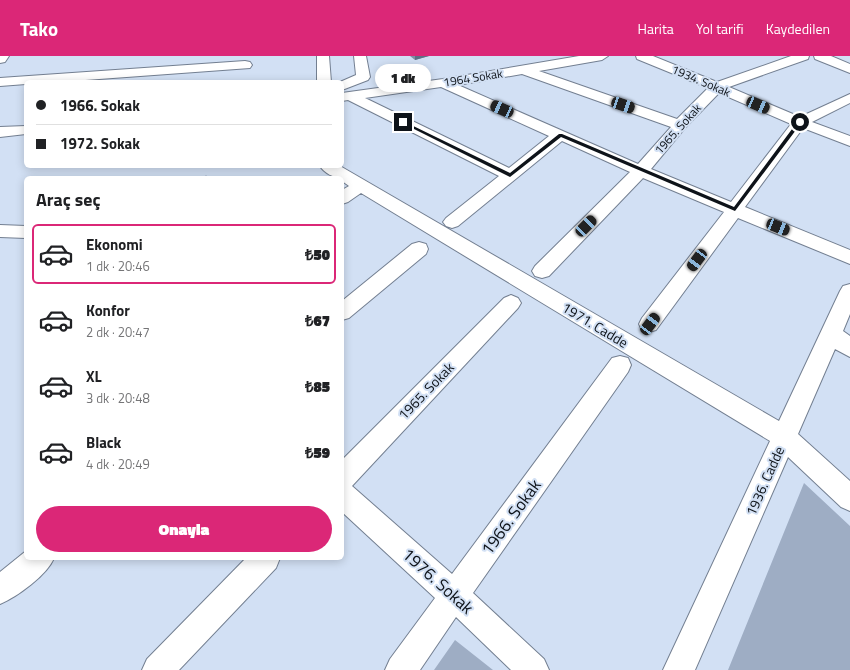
<!DOCTYPE html>
<html lang="tr">
<head>
<meta charset="utf-8">
<style>
	:root { --surface:#fff; --page:#f6f6f6; --text:#202124; --muted:#757577; --line:#e0e0e0; --accent:#db2777 }
	body { margin:0; font-family:"Titillium Web",sans-serif; background:var(--page); color:var(--text); height:100vh; display:flex; flex-direction:column; font-size:15px; white-space:nowrap }
	* { box-sizing:border-box; margin:0 }
	p { font-size:13px; color:var(--muted) }
	.icon { flex:none; width:22px; height:22px; fill:none; stroke:currentColor; stroke-width:2; stroke-linecap:round; stroke-linejoin:round }
	.map { position:relative; flex:1; overflow:hidden }
	.side { position:absolute; left:24px; top:120px; width:320px; height:384px; display:flex; flex-direction:column; background:var(--surface); border-radius:6px; box-shadow:0 2px 10px #0003 }
	.side>* { flex:none }
	.guide { position:absolute; left:24px; top:24px; width:320px; height:88px; border-radius:6px; box-shadow:0 2px 10px #0003; display:grid; align-content:center; height:88px; padding:0 12px; background:var(--surface) }
	.end { position:absolute; width:18px; height:18px; margin:-9px; border:5px solid #0e1319; background:#fff; box-shadow:0 0 0 2px #fff }
	.from { border-radius:50% }
	.bubble { position:absolute; height:28px; border-radius:14px; background:var(--surface); box-shadow:0 2px 10px #0003; font-size:13px; font-weight:800; line-height:28px; text-align:center }
	.car { position:absolute; width:12px; height:24px; margin:-12px -6px; border-radius:5px; box-shadow:0 0 3px 1px #0007; background:linear-gradient(#222 24%,#8ab4d8 0 40%,#222 0 76%,#8ab4d8 0 86%,#222 0) }
	.guide b { display:flex; align-items:center; gap:14px; height:38px; font-size:15px }
	.guide b+b { border-top:1px solid var(--line) }
	.guide i { width:10px; height:10px; background:var(--text) }
	ul { padding:0; list-style:none }
	li { display:flex; align-items:center; gap:12px; height:60px; margin:0 8px 6px; padding:0 4px; border:2px solid transparent; border-radius:6px }
	li div { flex:1 }
	li b { display:block; font-size:15px }
	li em { font-style:normal; font-weight:800 }
	li.active { border-color:var(--accent) }
	li>.icon { width:36px; height:36px; stroke-width:1.5 }
	h2 { padding:0 12px; font-size:18px; line-height:48px }
	.cta { display:flex; gap:8px; margin-top:auto; padding:8px 12px }
	.cta a { flex:1; height:46px; border-radius:24px; background:var(--accent); color:#fff; font-size:16px; font-weight:800; line-height:46px; text-align:center }
	header { display:flex; align-items:center; gap:24px; box-sizing:border-box; height:56px; padding:0 20px; background:var(--accent); color:#fff }
	header strong { font-size:19px }
	nav { display:flex; gap:22px; margin-inline-start:auto; font-size:14px }
	.map>svg:first-child { display:block }
	.green { fill:#9eadc4 }
	.lines { fill:none; stroke-linecap:round; stroke-linejoin:round }
	.minor-casing { stroke:#737f91; stroke-width:2 }
	.minor { fill:#fff; fill-rule:evenodd }
	.wall { fill:#808fa5 }
	.shaded-wall { fill:#5e6f85 }
	.building { fill:#2d3e56; stroke:#5e6f85 }
	.route { fill:#0e1319 }
	.labels { text-anchor:middle; stroke-width:4; stroke-linejoin:round; paint-order:stroke }
	.far-street-label { font-size:12px; fill:#0e1319; stroke:#d2e0f4 }
	.street-label { font-size:14px; fill:#0e1319; stroke:#d2e0f4 }
	.near-street-label { font-size:17px; fill:#0e1319; stroke:#d2e0f4 }
</style>
</head>
<body>
<header>
<strong>Tako</strong>
<nav><a>Harita</a><a>Yol tarifi</a><a>Kaydedilen</a></nav>
</header>
<div class="map">
<svg width="850" height="614" viewBox="0 0 850 614">
	<rect width="100%" height="100%" fill="#d2e0f4"/>
	<path class="green" d="M 804,427 L 850,470 L 850,614 L 728,614 Z
		M 455,584 L 493,614 L 434,614 Z"/>
	<g class="lines">
		<defs>
			<path id="minor" d="M 0,0 L 9,0 L 5,6 L 0,7 Z
				M 317,0 L 329,0 L 331,26 L 317,26 Z
				M 354,0 L 366,0 L 370,21 L 368,24 L 342,34 L 342,26 L 340,26 L 356,19 Z
				M 579,0 L 608,0 L 602,4 L 539,15 L 677,63 L 708,32 L 637,3 L 636,0 L 653,0 L 717,26 L 791,0 L 809,0 L 808,3 L 729,31 L 800,61 L 850,38 L 850,47 L 812,66 L 850,80 L 850,90 L 803,72 L 745,151 L 850,194 L 850,208 L 738,162 L 656,274 L 649,276 L 642,274 L 639,268 L 642,262 L 724,156 L 643,122 L 549,220 L 542,222 L 535,220 L 532,215 L 535,210 L 630,116 L 562,85 L 458,170 L 452,172 L 446,170 L 443,166 L 446,162 L 499,120 L 348,44 L 342,45 L 342,37 L 443,23 ZM 522,18 L 671,71 L 638,108 L 458,29 ZM 441,31 L 549,80 L 509,112 L 365,42 ZM 719,37 L 791,68 L 731,146 L 651,113 L 685,72 Z
				M 814,0 L 831,0 L 850,8 L 850,17 L 815,3 Z
				M 245,5 L 250,6 L 252,9 L 250,12 L 58,26 L 26,26 L 26,28 L 0,30 L 0,22 Z
				M 26,70 L 26,78 L 0,81 L 0,71 Z
				M 320,110 L 340,110 L 779,365 L 840,235 L 843,230 L 850,228 L 850,258 L 843,275 L 850,280 L 850,301 L 835,293 L 798,378 L 850,425 L 850,455 L 841,451 L 788,401 L 695,614 L 663,614 L 770,385 L 361,137 L 348,146 L 342,148 L 342,134 L 349,130 L 342,125 L 342,122 C 334,122 324,117 320,110 Z
				M 0,169 L 26,170 L 26,182 L 0,181 Z
				M 419,186 L 426,188 L 428,193 L 426,198 L 349,262 L 342,264 L 342,245 L 412,188 Z
				M 511,239 L 518,242 L 521,247 L 518,252 L 352,430 L 452,518 L 612,302 L 620,300 L 628,302 L 631,309 L 628,316 L 473,537 L 544,603 L 549,614 L 511,614 L 456,561 L 420,614 L 385,614 L 390,603 L 435,542 L 342,456 L 342,404 L 504,242 Z
				M 26,495 L 26,502 L 54,502 C 47,519 17,541 0,548 L 0,516 Z
				M 246,502 L 280,502 L 276,512 L 179,614 L 142,614 L 147,603 Z"/>
		</defs>
		<use href="#minor" class="minor-casing"/>
		<use href="#minor" class="minor"/>
	</g>
	<path class="wall" d="M 410,0 L 429,0 L 415,4 Z"/>
	<path class="shaded-wall" d="M 415,0 L 429,0 L 415,4 Z"/>
	<path class="building" d="M 206,120 L 209,122 L 203,122 Z"/>
	<path class="route" d="M 403,65 L 510,117 L 559,78 L 562,78 L 734,151 L 798,65 L 802,66 L 735,155 L 561,81 L 510,121 L 402,67 Z"/>
	<g class="labels">
		<g class="far-street-label">
			<text transform="translate(473 22) rotate(-9)" y="4">1964 Sokak</text>
			<text transform="translate(701 25) rotate(23)" y="4">1934. Sokak</text>
			<text transform="translate(678 73) rotate(-48)" y="4">1965. Sokak</text>
		</g>
		<g class="street-label">
			<text transform="translate(595 269) rotate(31)" y="5">1971. Cadde</text>
			<text transform="translate(426 335) rotate(-46)" y="5">1965. Sokak</text>
			<text transform="translate(765 425) rotate(-66)" y="5">1936. Cadde</text>
		</g>
		<g class="near-street-label">
			<text transform="translate(511 461) rotate(-54)" y="6">1966. Sokak</text>
			<text transform="translate(438 525) rotate(42)" y="6">1976. Sokak</text>
		</g>
	</g>
</svg>
<i class="end from" style="left:800px;top:66px"></i>
<i class="end" style="left:403px;top:66px"></i>
<div class="bubble" style="left:375px;top:8px;width:56px">1 dk</div>
<i class="car" style="left:623px;top:49px;rotate:109deg"></i>
<i class="car" style="left:758px;top:49px;rotate:113deg"></i>
<i class="car" style="left:502px;top:53px;rotate:294deg"></i>
<i class="car" style="left:586px;top:170px;rotate:45deg"></i>
<i class="car" style="left:778px;top:171px;rotate:112deg"></i>
<i class="car" style="left:697px;top:204px;rotate:217deg"></i>
<i class="car" style="left:650px;top:268px;rotate:37deg"></i>
<div class="guide">
<b><i class="from"></i>1966. Sokak</b>
<b><i></i>1972. Sokak</b>
</div>
<section class="side">
<h2>Araç seç</h2>
<ul>
<li class="active"><svg class="icon" aria-label="car" viewBox="0 0 24 24"><path d="M5 17H2v-5l4-1 3-4h7l3 4 3 1v5h-3M9 17h6M6 11h13"/><circle cx="7" cy="17" r="2"/><circle cx="17" cy="17" r="2"/></svg><div><b>Ekonomi</b><p>1 dk · 20:46</p></div><em>₺50</em></li>
<li><svg class="icon" aria-label="car" viewBox="0 0 24 24"><path d="M5 17H2v-5l4-1 3-4h7l3 4 3 1v5h-3M9 17h6M6 11h13"/><circle cx="7" cy="17" r="2"/><circle cx="17" cy="17" r="2"/></svg><div><b>Konfor</b><p>2 dk · 20:47</p></div><em>₺67</em></li>
<li><svg class="icon" aria-label="car" viewBox="0 0 24 24"><path d="M5 17H2v-5l4-1 3-4h7l3 4 3 1v5h-3M9 17h6M6 11h13"/><circle cx="7" cy="17" r="2"/><circle cx="17" cy="17" r="2"/></svg><div><b>XL</b><p>3 dk · 20:48</p></div><em>₺85</em></li>
<li><svg class="icon" aria-label="car" viewBox="0 0 24 24"><path d="M5 17H2v-5l4-1 3-4h7l3 4 3 1v5h-3M9 17h6M6 11h13"/><circle cx="7" cy="17" r="2"/><circle cx="17" cy="17" r="2"/></svg><div><b>Black</b><p>4 dk · 20:49</p></div><em>₺59</em></li>
</ul>
<div class="cta"><a>Onayla</a></div>
</section>
</div>
</body>
</html>
